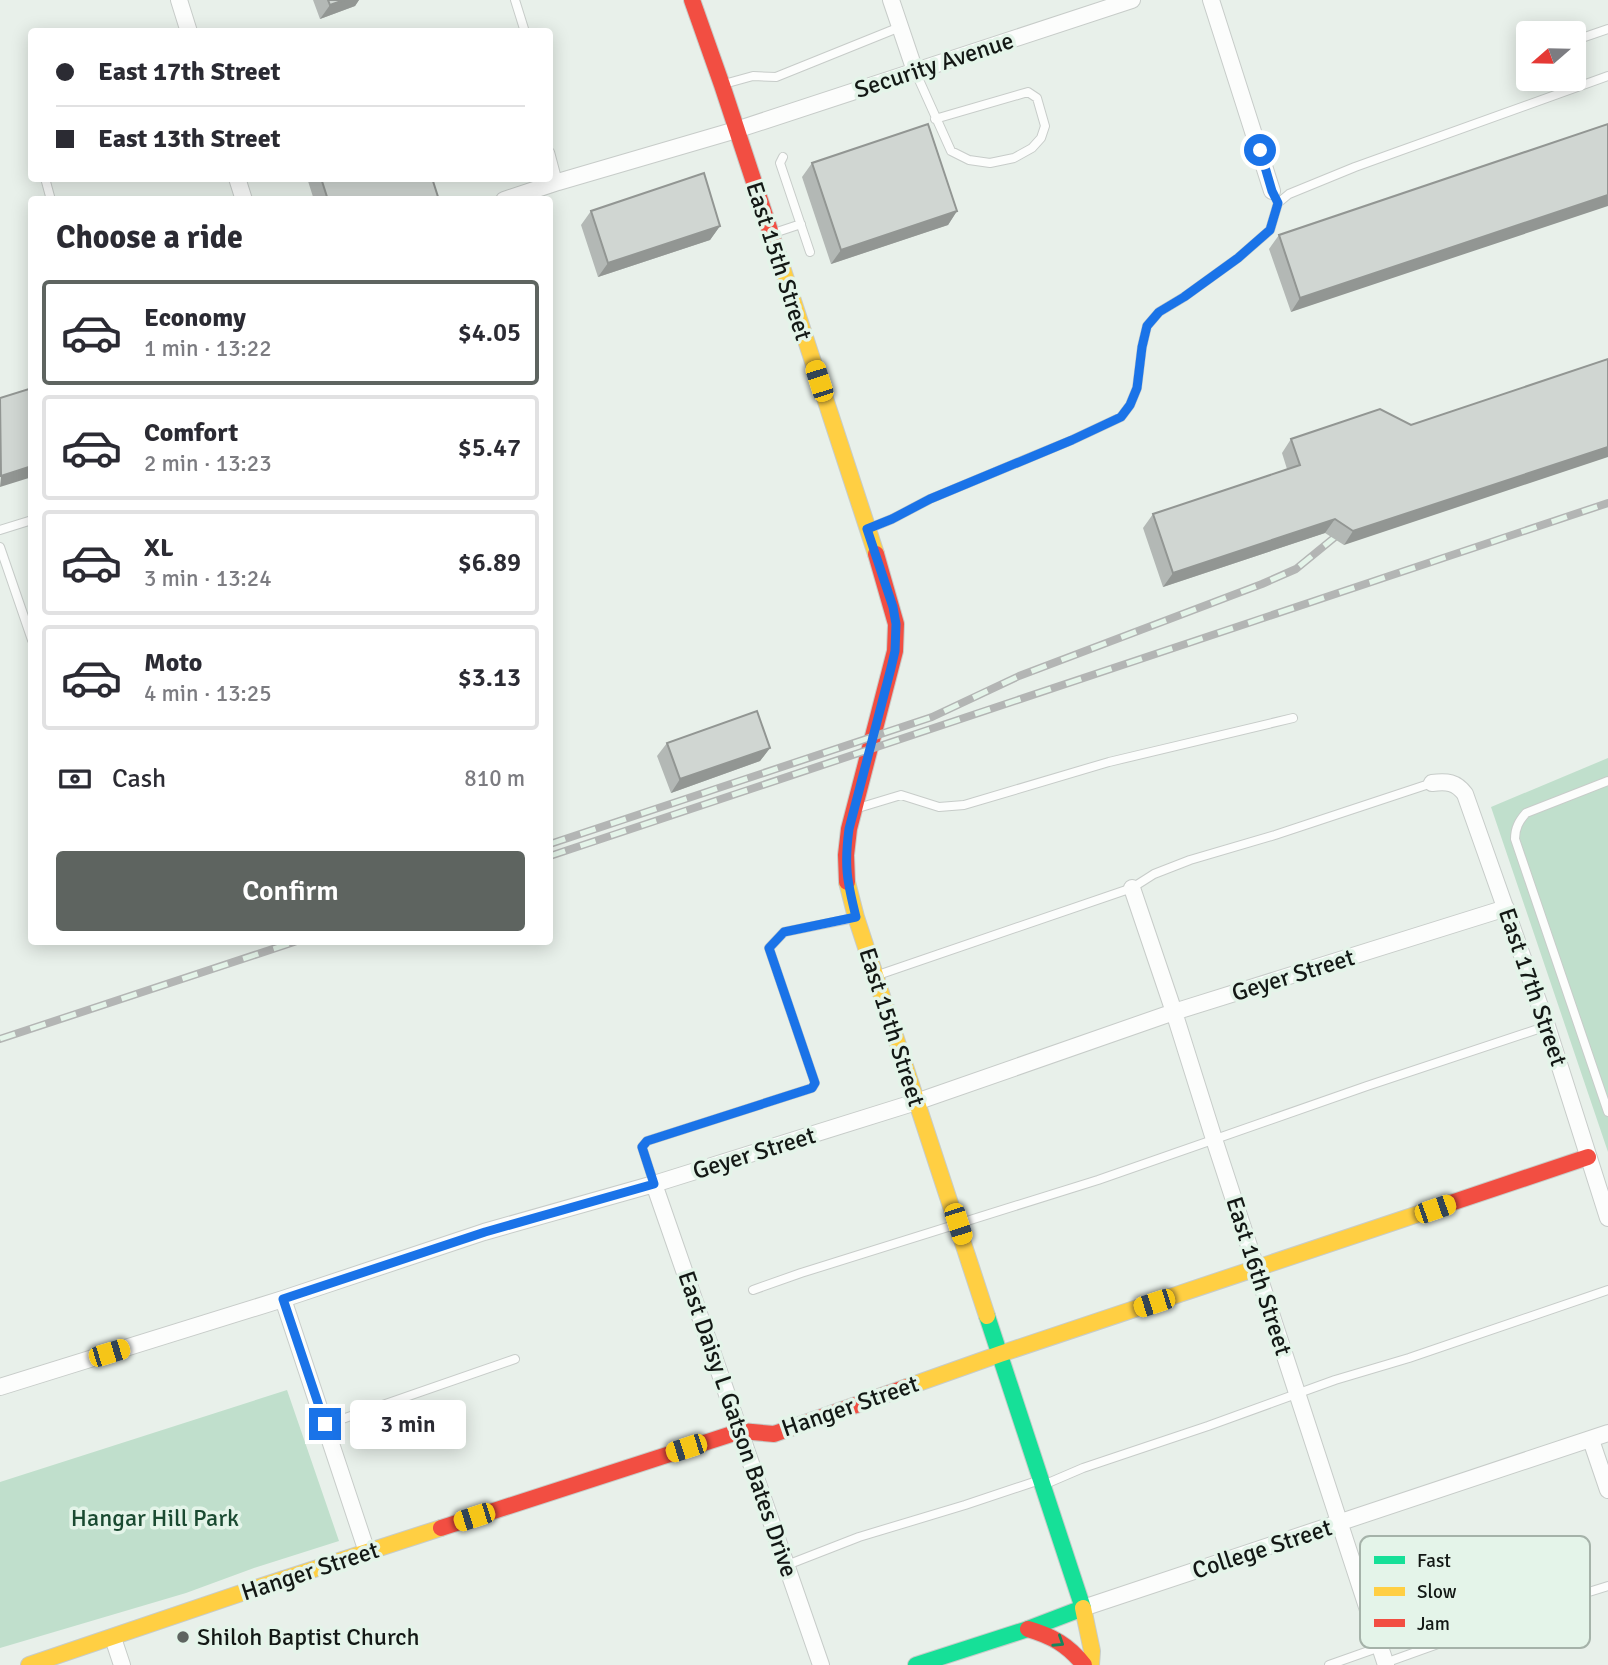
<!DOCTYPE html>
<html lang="en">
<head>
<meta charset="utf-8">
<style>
	:root { --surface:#fff; --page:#f2f2f3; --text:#2b2b33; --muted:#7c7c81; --line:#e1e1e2; --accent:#5e6460 }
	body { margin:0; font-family:Signika,sans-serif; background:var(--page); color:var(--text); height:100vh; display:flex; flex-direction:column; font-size:26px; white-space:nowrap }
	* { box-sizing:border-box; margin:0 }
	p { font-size:23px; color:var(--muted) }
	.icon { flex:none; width:38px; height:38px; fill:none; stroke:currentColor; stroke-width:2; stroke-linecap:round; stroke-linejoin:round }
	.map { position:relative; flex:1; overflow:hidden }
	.drawer { position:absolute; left:28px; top:196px; width:525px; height:749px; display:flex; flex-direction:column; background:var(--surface); border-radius:7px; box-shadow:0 4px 18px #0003 }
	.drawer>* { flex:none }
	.guide { position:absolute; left:28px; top:28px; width:525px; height:154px; border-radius:7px; box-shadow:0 4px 18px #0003; display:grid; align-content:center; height:154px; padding:0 28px; background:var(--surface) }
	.needle { width:46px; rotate:250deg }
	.buttons { position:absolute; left:1516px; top:21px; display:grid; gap:14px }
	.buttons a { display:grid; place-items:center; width:70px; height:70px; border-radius:7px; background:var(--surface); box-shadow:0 4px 18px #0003; font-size:35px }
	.end { position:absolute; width:32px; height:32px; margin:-16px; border:9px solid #1a73e8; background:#fff; box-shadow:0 0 0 4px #fff }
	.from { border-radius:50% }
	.bubble { position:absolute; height:49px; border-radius:7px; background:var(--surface); box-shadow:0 4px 18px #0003; font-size:23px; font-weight:600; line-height:49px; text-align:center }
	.car { position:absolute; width:21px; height:42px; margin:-21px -10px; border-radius:9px; box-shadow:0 0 5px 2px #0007; background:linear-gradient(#f5c518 24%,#345 0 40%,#f5c518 0 76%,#345 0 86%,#f5c518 0) }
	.guide b { display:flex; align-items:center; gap:24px; height:66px; font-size:26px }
	.guide b+b { border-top:2px solid var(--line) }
	.guide i { width:18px; height:18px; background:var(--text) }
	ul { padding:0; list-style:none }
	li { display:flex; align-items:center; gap:21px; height:105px; margin:0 14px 10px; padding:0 14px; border:4px solid var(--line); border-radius:7px }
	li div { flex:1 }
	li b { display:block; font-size:26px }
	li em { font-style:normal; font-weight:600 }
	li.selected { border-color:var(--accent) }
	li>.icon { width:63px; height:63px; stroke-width:1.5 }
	h2 { padding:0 28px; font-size:32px; line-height:84px }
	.pay { display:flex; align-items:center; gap:18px; height:77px; padding:0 28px; font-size:26px }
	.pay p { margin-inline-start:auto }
	.primary-button { display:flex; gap:14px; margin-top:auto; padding:14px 28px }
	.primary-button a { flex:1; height:80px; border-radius:7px; background:var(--accent); color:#fff; font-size:28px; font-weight:600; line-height:80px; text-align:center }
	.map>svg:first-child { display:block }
	.green { fill:#c0dfcc }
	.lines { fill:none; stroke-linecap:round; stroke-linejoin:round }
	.lane-casing { stroke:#c7ccc9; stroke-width:10 }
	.street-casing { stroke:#c7ccc9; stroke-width:18 }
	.fast-casing { stroke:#c7ccc9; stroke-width:18 }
	.slow-casing { stroke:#c7ccc9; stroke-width:18 }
	.jam-casing { stroke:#c7ccc9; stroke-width:18 }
	.lane { stroke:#fcfdfc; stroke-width:8 }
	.street { stroke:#fcfdfc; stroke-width:16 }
	.fast { stroke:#16e098; stroke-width:16 }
	.slow { stroke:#ffcf43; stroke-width:16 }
	.jam { stroke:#f24e42; stroke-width:16 }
	.rail-casing { stroke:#b3b5b4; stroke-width:8 }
	.rail { stroke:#e4f4e9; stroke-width:5; stroke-dasharray:16; stroke-linecap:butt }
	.wall { fill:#b3b8b5 }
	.shaded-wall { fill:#929693 }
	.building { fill:#d0d6d2; stroke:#929693; stroke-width:2 }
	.oneway { stroke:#15865d }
	.route { stroke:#1a73e8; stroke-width:9 }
	.poi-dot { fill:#5e6460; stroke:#e4f4e9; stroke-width:2.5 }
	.labels { text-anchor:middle; stroke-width:7; stroke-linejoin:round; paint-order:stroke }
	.street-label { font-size:24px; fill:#131815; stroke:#e4f4e9 }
	.park-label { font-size:24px; fill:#1a4a31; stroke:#e4f4e9 }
	.poi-label { font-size:24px; fill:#131815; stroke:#e4f4e9; text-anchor:start }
	.key { fill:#e4f4e9; stroke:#a5b2a9; stroke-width:2 }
	.key-label { font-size:19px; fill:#131815 }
</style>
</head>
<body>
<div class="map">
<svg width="1608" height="1665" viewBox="0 0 1608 1665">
	<rect width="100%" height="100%" fill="#e8f0ea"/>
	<path class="green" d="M 1608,758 L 1608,1152 L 1491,807 Z
		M 287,1390 L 339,1541 L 254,1568 L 186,1593 L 0,1648 L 0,1482 Z"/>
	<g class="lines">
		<defs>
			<path id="lane" d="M 515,0 L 525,32
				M 1573,41 L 1608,29
				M 915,71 L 951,151 L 969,160 L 990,163 L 1014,158 L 1032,148 L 1041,138 L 1045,126 L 1037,98 L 1028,92 L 935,119
				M 724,84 L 753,76 L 776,77 L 900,27
				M 550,152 L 558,182
				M 783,157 L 780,163 L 810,252
				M 45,178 L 51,200
				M 774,233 L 801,224
				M 870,528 L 892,519 L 930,499 L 1072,440 L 1121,417 L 1130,405 L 1137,388 L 1142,347 L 1147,326 L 1159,312 L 1184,297 L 1238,258 L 1270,230 L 1278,203 L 1289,194 L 1355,167 L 1608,76
				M 0,530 L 32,520
				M 0,547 L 32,640
				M 1608,781 L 1526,813 C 1519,821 1515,828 1515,839 L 1608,1112
				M 858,808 L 901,795 L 939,807 L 964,805 L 1109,762 L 1293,718
				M 878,975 L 1132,888 L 1154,874 L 1190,860 L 1275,835 L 1432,783
				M 654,1184 L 642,1147 L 647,1141 L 812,1088 L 815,1083 L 769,948 L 784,932 L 854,918
				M 753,1290 L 801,1273 L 1098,1180 L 1367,1086 L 1547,1026
				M 325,1425 L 515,1359
				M 787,1565 L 859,1537 L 965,1505 L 1037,1481 L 1048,1483 L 1083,1468 L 1208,1426 L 1335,1380 L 1409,1358 L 1608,1290
				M 1385,1663 L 1547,1605 L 1608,1586
				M 1329,1665 L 1380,1647"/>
			<path id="street" d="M 179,0 L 189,32
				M 891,0 L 915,71
				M 1211,0 L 1272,191
				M 237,178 L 244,200
				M 504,200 L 558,182 L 736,130 L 1132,0
				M 1432,783 C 1447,781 1456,782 1465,794 L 1547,1026 L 1608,1218
				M 1132,888 L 1174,1012 L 1214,1139 L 1386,1665
				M 654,1184 L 821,1665
				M 283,1299 L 367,1552
				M 0,1387 L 283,1299 L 484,1232 L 654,1184 L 916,1102 L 1174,1012 L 1506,908
				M 1591,1440 L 1608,1490
				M 1083,1608 L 1608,1433
				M 113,1638 L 122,1665"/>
			<path id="fast" d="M 916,1665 L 1028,1629 L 1083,1608 L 987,1316"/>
			<path id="slow" d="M 779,258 L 876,554
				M 847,882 L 856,917 L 987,1316
				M 907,1387 L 1000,1354 L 1433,1209
				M 1083,1608 L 1092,1651 L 1091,1665
				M 29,1665 L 259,1587 L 441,1528"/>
			<path id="jam" d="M 692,0 L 722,85 L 779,258
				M 847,882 L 846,855 L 849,829 L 895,651 L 896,624 L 876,554
				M 1433,1209 L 1588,1157
				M 441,1528 L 741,1431 L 774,1434 L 907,1387
				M 1028,1629 C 1052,1636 1068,1645 1084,1665"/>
		</defs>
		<use href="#lane" class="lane-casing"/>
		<use href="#street" class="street-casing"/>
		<use href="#fast" class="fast-casing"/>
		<use href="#slow" class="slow-casing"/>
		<use href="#jam" class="jam-casing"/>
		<use href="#lane" class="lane"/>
		<use href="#street" class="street"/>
		<use href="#fast" class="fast"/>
		<use href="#slow" class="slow"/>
		<use href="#jam" class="jam"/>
		<defs>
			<path id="rail" d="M 550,844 L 932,717 L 1019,676 L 1262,584 L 1296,569 L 1340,533
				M 550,856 L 1608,503
				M 0,1039 L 294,942"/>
		</defs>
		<use href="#rail" class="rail-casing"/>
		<use href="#rail" class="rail"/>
	</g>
	<path class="wall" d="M 313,0 L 359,0 L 355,6 L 320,19 Z
		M 1608,124 L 1291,312 L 1269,249 L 1279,235 Z
		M 812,163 L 957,211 L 948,225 L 831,264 L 802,177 Z
		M 307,178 L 432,178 L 439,200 L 314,200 Z
		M 591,211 L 720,226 L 710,240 L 598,277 L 581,225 Z
		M 1608,359 L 1344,545 L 1325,533 L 1163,587 L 1143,528 L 1153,514 L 1287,469 L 1282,453 L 1291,439 L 1411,425 Z
		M 667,743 L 770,748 L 760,761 L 671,793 L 657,756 Z"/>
	<path class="shaded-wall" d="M 344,0 L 359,0 L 355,6 L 320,19 L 330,5 Z
		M 1608,195 L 1608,206 L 1291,312 L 1300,298 Z
		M 957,211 L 948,225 L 831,264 L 841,250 Z
		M 720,226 L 710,240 L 598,277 L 608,263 Z
		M 1608,447 L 1608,457 L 1344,545 L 1353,531 Z
		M 32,466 L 32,477 L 0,487 L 1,476 Z
		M 1335,519 L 1325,533 L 1163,587 L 1173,573 Z
		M 770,748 L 760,761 L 671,793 L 680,779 Z"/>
	<path class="building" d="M 328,0 L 344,0 L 330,5 Z
		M 928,124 L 957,211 L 841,250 L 812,163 Z
		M 1608,124 L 1608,195 L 1300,298 L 1279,235 Z
		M 704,173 L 720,226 L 608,263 L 591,211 Z
		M 321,178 L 432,178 L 439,200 L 328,200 Z
		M 1608,359 L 1608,447 L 1353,531 L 1335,519 L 1173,573 L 1153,514 L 1300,465 L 1291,439 L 1380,409 L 1411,425 Z
		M 32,388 L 32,466 L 1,476 L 0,398 Z
		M 757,711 L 770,748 L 680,779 L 667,743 Z"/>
	<defs><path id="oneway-chevron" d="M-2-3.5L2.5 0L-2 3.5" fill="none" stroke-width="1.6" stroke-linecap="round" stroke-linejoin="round" transform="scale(1.75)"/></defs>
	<use class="oneway" href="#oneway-chevron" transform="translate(1059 1642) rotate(33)"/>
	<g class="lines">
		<path class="route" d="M 325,1424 L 283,1299 L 485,1232 L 654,1184 L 642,1147 L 647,1141 L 812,1088 L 815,1083 L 769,948 L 784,932 L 856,917 C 847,881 844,866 849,829 L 891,668 L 895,651 L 896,624 L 893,607 L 867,529 L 892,519 L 930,499 L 1072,440 L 1121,417 L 1130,405 L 1137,388 L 1142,347 L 1147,326 L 1159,312 L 1184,297 L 1238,258 L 1270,230 L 1278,203 L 1272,191 L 1260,150"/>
	</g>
	<circle class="poi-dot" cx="183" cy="1637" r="7"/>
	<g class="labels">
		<g class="street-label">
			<text transform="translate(934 65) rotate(-18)" y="8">Security Avenue</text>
			<text transform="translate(779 261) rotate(72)" y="8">East 15th Street</text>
			<text transform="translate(1293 975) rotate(-17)" y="8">Geyer Street</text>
			<text transform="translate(1533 987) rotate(71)" y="8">East 17th Street</text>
			<text transform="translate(892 1027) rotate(72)" y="8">East 15th Street</text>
			<text transform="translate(754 1153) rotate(-17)" y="8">Geyer Street</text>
			<text transform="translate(1259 1276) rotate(72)" y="8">East 16th Street</text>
			<text transform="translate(850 1406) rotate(-19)" y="8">Hanger Street</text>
			<text transform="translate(738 1424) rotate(71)" y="8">East Daisy L Gatson Bates Drive</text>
			<text transform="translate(1262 1549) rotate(-18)" y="8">College Street</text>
			<text transform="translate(310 1571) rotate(-18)" y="8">Hanger Street</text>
		</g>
		<g class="park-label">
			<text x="155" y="1526">Hangar Hill Park</text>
		</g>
		<g class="poi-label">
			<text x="197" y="1645">Shiloh Baptist Church</text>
		</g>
	</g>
	<rect x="1360" y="1536" width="230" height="112" rx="10" class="key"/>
	<rect x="1374" y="1556" width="31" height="8" fill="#16e098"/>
	<rect x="1374" y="1587" width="31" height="9" fill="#ffcf43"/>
	<rect x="1374" y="1619" width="31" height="8" fill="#f24e42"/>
	<g class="key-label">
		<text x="1417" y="1567">Fast</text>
		<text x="1417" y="1598">Slow</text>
		<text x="1417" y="1630">Jam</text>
	</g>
</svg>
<div class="buttons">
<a><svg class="needle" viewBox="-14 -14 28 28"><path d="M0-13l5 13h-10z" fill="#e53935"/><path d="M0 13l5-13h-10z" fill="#7c7c81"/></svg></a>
</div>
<i class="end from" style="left:1260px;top:150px"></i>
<i class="end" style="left:325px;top:1424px"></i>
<div class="bubble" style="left:350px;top:1400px;width:116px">3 min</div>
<i class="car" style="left:819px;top:381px;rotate:342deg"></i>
<i class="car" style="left:1435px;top:1209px;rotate:71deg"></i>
<i class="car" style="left:958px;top:1224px;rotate:162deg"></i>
<i class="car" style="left:1154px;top:1303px;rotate:252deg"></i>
<i class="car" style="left:109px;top:1353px;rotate:73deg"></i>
<i class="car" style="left:686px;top:1448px;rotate:252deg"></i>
<i class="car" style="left:474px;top:1517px;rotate:252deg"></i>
<div class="guide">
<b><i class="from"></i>East 17th Street</b>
<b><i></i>East 13th Street</b>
</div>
<section class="drawer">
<h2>Choose a ride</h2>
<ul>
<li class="selected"><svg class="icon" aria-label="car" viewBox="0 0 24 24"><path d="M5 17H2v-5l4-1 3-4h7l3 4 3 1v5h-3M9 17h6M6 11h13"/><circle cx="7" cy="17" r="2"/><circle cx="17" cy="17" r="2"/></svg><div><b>Economy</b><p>1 min · 13:22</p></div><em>$4.05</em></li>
<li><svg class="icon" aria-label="car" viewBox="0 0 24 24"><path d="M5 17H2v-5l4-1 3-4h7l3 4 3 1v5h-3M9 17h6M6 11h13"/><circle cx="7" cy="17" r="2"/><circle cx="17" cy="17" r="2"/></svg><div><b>Comfort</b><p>2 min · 13:23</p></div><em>$5.47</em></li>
<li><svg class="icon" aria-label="car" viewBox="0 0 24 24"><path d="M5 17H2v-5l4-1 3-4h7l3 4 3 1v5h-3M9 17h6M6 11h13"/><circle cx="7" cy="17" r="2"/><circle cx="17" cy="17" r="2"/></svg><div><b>XL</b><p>3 min · 13:24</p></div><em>$6.89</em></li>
<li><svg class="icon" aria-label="car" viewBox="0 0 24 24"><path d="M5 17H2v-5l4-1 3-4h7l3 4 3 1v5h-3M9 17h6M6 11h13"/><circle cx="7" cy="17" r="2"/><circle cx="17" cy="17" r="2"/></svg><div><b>Moto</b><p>4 min · 13:25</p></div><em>$3.13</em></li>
</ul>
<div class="pay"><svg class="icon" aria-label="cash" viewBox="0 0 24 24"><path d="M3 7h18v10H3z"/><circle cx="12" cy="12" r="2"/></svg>Cash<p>810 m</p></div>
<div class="primary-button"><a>Confirm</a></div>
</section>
</div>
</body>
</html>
